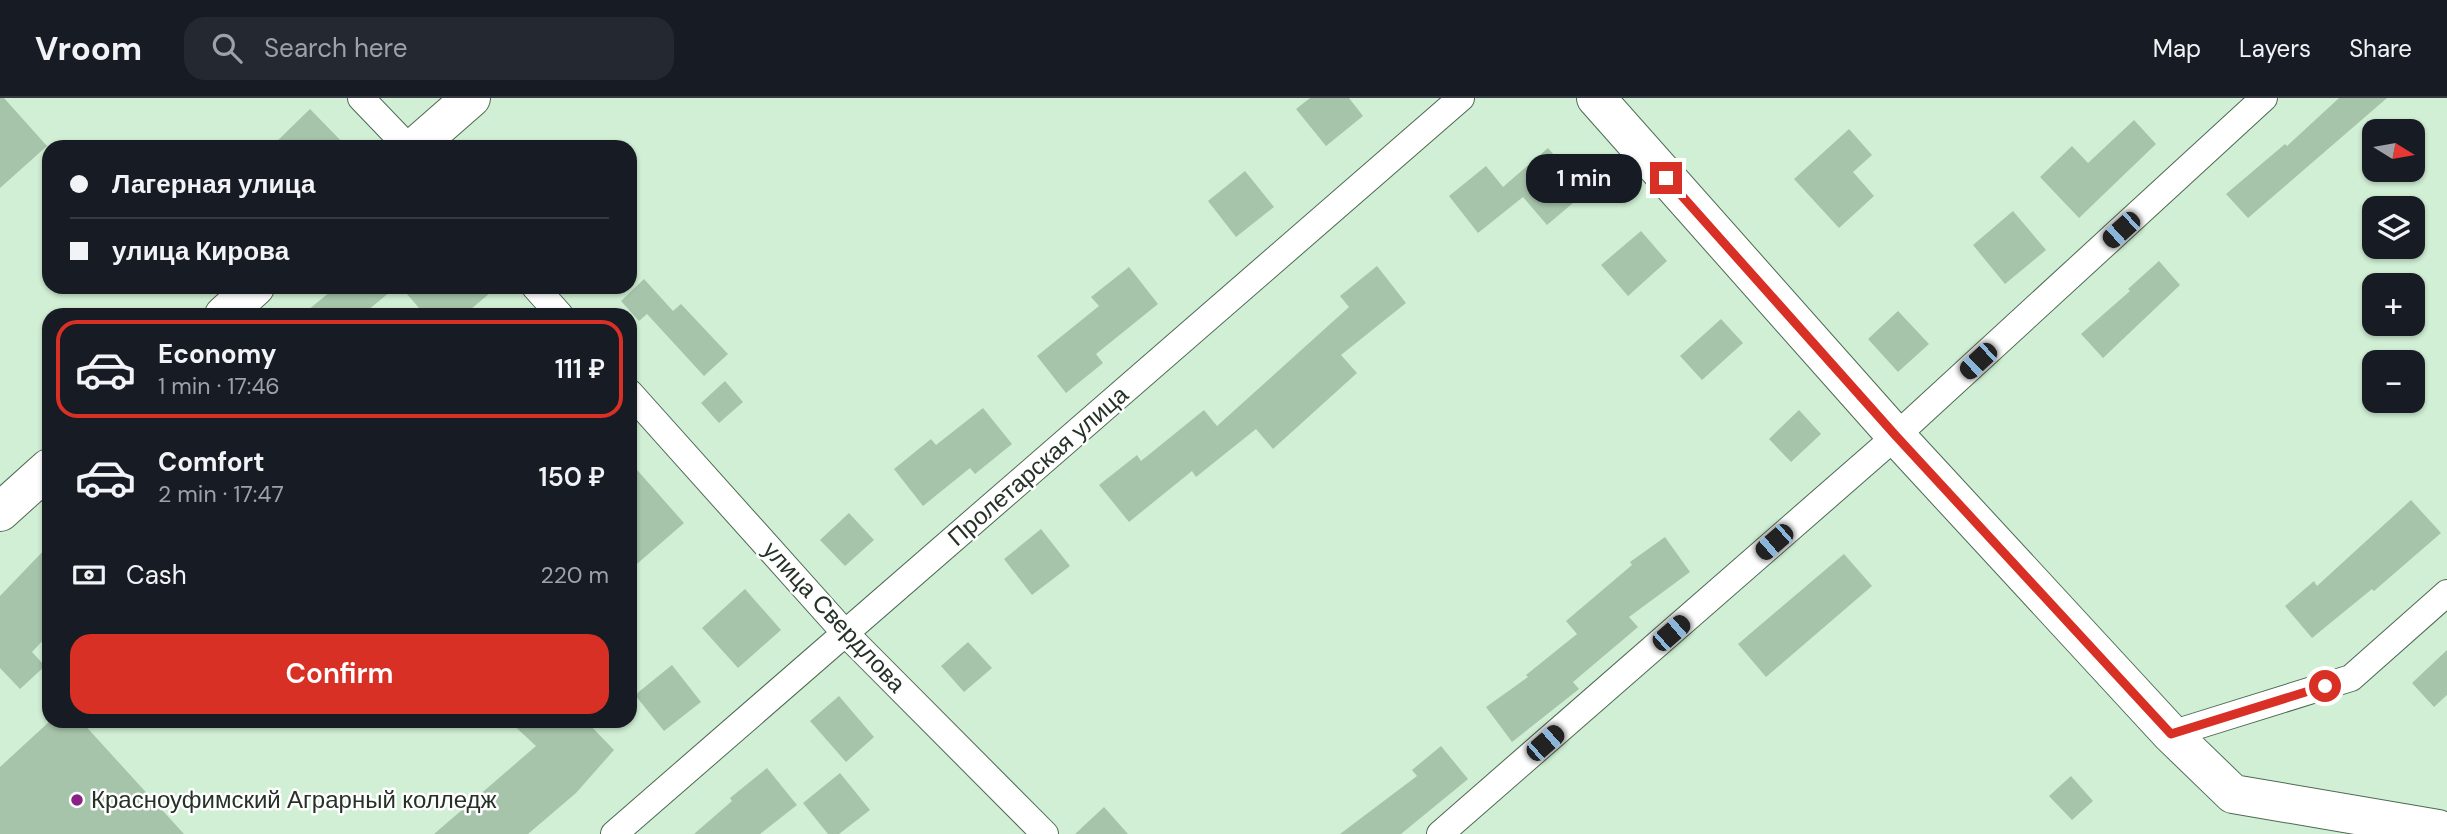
<!DOCTYPE html>
<html lang="en">
<head>
<meta charset="utf-8">
<style>
	:root { --surface:#171b24; --page:#242831; --text:#f1f3f6; --muted:#9ea1a6; --line:#363941; --accent:#d93025 }
	body { margin:0; font-family:"DM Sans",sans-serif; background:var(--page); color:var(--text); height:100vh; display:flex; flex-direction:column; font-size:26px; white-space:nowrap }
	* { box-sizing:border-box; margin:0 }
	p { font-size:23px; color:var(--muted) }
	.icon { flex:none; width:38px; height:38px; fill:none; stroke:currentColor; stroke-width:2; stroke-linecap:round; stroke-linejoin:round }
	.map { position:relative; flex:1; overflow:hidden }
	.details { position:absolute; left:42px; top:210px; width:595px; height:420px; display:flex; flex-direction:column; background:var(--surface); border-radius:21px; box-shadow:0 2px 5px #0004 }
	.details>* { flex:none }
	.guide { position:absolute; left:42px; top:42px; width:595px; height:154px; border-radius:21px; box-shadow:0 2px 5px #0004; display:grid; align-content:center; height:154px; padding:0 28px; background:var(--surface) }
	.needle { width:46px; rotate:101deg }
	.controls { position:absolute; left:2362px; top:21px; display:grid; gap:14px }
	.controls a { display:grid; place-items:center; width:63px; height:63px; border-radius:14px; background:var(--surface); box-shadow:0 2px 5px #0004; font-size:35px }
	.end { position:absolute; width:32px; height:32px; margin:-16px; border:9px solid #d93025; background:#fff; box-shadow:0 0 0 4px #fff }
	.from { border-radius:50% }
	.bubble { position:absolute; height:49px; border-radius:21px; background:var(--surface); box-shadow:0 2px 5px #0004; font-size:23px; font-weight:600; line-height:49px; text-align:center }
	.car { position:absolute; width:21px; height:42px; margin:-21px -10px; border-radius:9px; box-shadow:0 0 5px 2px #0007; background:linear-gradient(#222 24%,#8ab4d8 0 40%,#222 0 76%,#8ab4d8 0 86%,#222 0) }
	.guide b { display:flex; align-items:center; gap:24px; height:66px; font-size:26px }
	.guide b+b { border-top:2px solid var(--line) }
	.guide i { width:18px; height:18px; background:var(--text) }
	ul { padding:12px 0 0; list-style:none }
	li { display:flex; align-items:center; gap:21px; height:98px; margin:0 14px 10px; padding:0 14px; border:4px solid transparent; border-radius:21px }
	li div { flex:1 }
	li b { display:block; font-size:26px }
	li em { font-style:normal; font-weight:600 }
	li.active { border-color:var(--accent) }
	li>.icon { width:63px; height:63px; stroke-width:1.5 }
	.pay { display:flex; align-items:center; gap:18px; height:77px; padding:0 28px; font-size:26px }
	.pay p { margin-inline-start:auto }
	.action { display:flex; gap:14px; margin-top:auto; padding:14px 28px }
	.action a { flex:1; height:80px; border-radius:21px; background:var(--accent); color:#fff; font-size:28px; font-weight:600; line-height:80px; text-align:center }
	header { display:flex; align-items:center; gap:42px; box-sizing:border-box; height:98px; padding:0 35px; background:var(--surface); border-bottom:2px solid var(--line) }
	header strong { font-size:33px }
	nav { display:flex; gap:38px; margin-inline-start:auto; font-size:24px }
	.search { width:490px; height:63px; background:var(--page); display:flex; align-items:center; gap:18px; box-sizing:border-box; padding:0 24px; border-radius:21px; color:var(--muted); font-size:26px }
	.map>svg:first-child { display:block }
	.building { fill:#a6c4aa }
	.lines { fill:none; stroke-linecap:round; stroke-linejoin:round }
	.street-casing { stroke:#4e6952; stroke-width:28 }
	.secondary-casing { stroke:#4e6952; stroke-width:40 }
	.street { stroke:#fff; stroke-width:26 }
	.secondary { stroke:#fff; stroke-width:38 }
	.route { stroke:#d93025; stroke-width:9 }
	.poi-dot { fill:#892187; stroke:#fff; stroke-width:2.5 }
	.labels { text-anchor:middle; stroke-width:5; stroke-linejoin:round; paint-order:stroke }
	.street-label { font-size:24px; fill:#263228; stroke:#fff }
	.poi-label { font-size:24px; fill:#263228; stroke:#fff; text-anchor:start }
</style>
</head>
<body>
<header>
<strong>Vroom</strong>
<div class="search"><svg class="icon" aria-label="search" viewBox="0 0 24 24"><circle cx="10" cy="10" r="6"/><path d="M15 15l6 6"/></svg>Search here</div>
<nav><a>Map</a><a>Layers</a><a>Share</a></nav>
</header>
<div class="map">
<svg width="2447" height="736" viewBox="0 0 2447 736">
	<rect width="100%" height="100%" fill="#d0efd4"/>
	<path class="building" d="M 0,0 L 4,0 L 47,48 L 0,90 Z
		M 1310,0 L 1349,0 L 1363,18 L 1326,48 L 1296,11 Z
		M 2339,0 L 2387,0 L 2248,120 L 2226,96 L 2285,46 L 2287,48 Z
		M 310,11 L 347,49 L 271,49 Z
		M 2134,22 L 2156,46 L 2079,120 L 2040,79 L 2072,48 L 2088,65 Z
		M 1849,31 L 1872,57 L 1853,74 L 1874,98 L 1839,130 L 1794,81 Z
		M 1548,50 L 1586,94 L 1547,127 L 1523,99 L 1478,135 L 1449,98 L 1486,68 L 1503,89 Z
		M 1245,73 L 1274,109 L 1236,139 L 1208,103 Z
		M 2013,113 L 2046,152 L 2005,186 L 1973,147 Z
		M 1641,133 L 1667,163 L 1628,198 L 1601,167 Z
		M 2159,163 L 2180,187 L 2103,260 L 2081,236 L 2130,193 L 2128,191 Z
		M 1377,168 L 1406,205 L 1341,257 L 1357,275 L 1273,351 L 1256,331 L 1196,379 L 1192,373 L 1129,424 L 1099,387 L 1137,357 L 1141,363 L 1204,312 L 1217,328 L 1349,209 L 1340,198 Z
		M 1129,169 L 1158,206 L 1096,256 L 1103,265 L 1066,295 L 1037,258 L 1099,208 L 1091,199 Z
		M 644,181 L 673,213 L 681,206 L 728,256 L 704,278 L 647,216 L 639,223 L 621,203 Z
		M 336,189 L 396,189 L 362,217 L 302,217 Z
		M 401,189 L 497,189 L 464,217 L 425,217 Z
		M 1898,213 L 1929,246 L 1898,274 L 1868,241 Z
		M 1721,221 L 1743,245 L 1702,282 L 1680,258 Z
		M 725,283 L 743,304 L 719,325 L 701,305 Z
		M 983,310 L 1012,346 L 975,376 L 970,370 L 923,408 L 894,371 L 931,341 L 936,347 Z
		M 1799,312 L 1821,336 L 1791,364 L 1769,341 Z
		M 630,364 L 684,425 L 630,472 Z
		M 2411,402 L 2441,435 L 2374,493 L 2372,491 L 2312,540 L 2285,508 L 2314,483 L 2317,488 Z
		M 849,415 L 874,442 L 845,468 L 820,442 Z
		M 1041,431 L 1070,468 L 1032,497 L 1004,461 Z
		M 1665,439 L 1690,474 L 1629,519 L 1638,529 L 1573,584 L 1579,591 L 1512,644 L 1486,609 L 1528,579 L 1526,577 L 1577,536 L 1566,523 L 1632,467 L 1630,464 Z
		M 49,447 L 49,536 L 32,554 L 45,568 L 20,591 L 0,570 L 0,498 Z
		M 1844,456 L 1872,488 L 1766,579 L 1738,546 Z
		M 745,491 L 781,532 L 738,570 L 702,530 Z
		M 968,544 L 992,570 L 964,594 L 941,568 Z
		M 2447,552 L 2447,597 L 2434,609 L 2412,585 Z
		M 672,567 L 701,604 L 664,633 L 635,597 Z
		M 839,598 L 874,639 L 846,664 L 810,623 Z
		M 50,623 L 81,623 L 184,736 L 0,736 L 0,669 Z
		M 509,623 L 586,623 L 614,652 L 576,695 L 528,736 L 434,736 L 536,648 Z
		M 1441,648 L 1468,681 L 1401,736 L 1340,736 L 1417,678 L 1412,672 Z
		M 767,670 L 797,707 L 760,736 L 694,736 L 732,703 L 730,700 Z
		M 840,675 L 870,712 L 839,736 L 828,736 L 803,705 Z
		M 2071,678 L 2093,703 L 2072,722 L 2049,698 Z
		M 1104,709 L 1128,736 L 1075,736 Z"/>
	<g class="lines">
		<defs>
			<path id="street" d="M 361,0 L 408,49
				M 535,189 L 560,217
				M 630,295 L 845,535 L 1045,736
				M 2171,636 L 2351,580 L 2447,495
				M 614,736 L 1461,0
				M 1440,736 L 1896,338 L 2264,0"/>
			<path id="secondary" d="M 1596,0 L 1896,338 L 2171,636 L 2233,696 L 2438,731 L 2442,736
				M 415,49 L 471,0
				M 224,217 L 255,189
				M 0,414 L 49,370"/>
		</defs>
		<use href="#street" class="street-casing"/>
		<use href="#secondary" class="secondary-casing"/>
		<use href="#street" class="street"/>
		<use href="#secondary" class="secondary"/>
	</g>
	<g class="lines">
		<path class="route" d="M 1666,80 L 1896,338 L 2171,636 L 2325,588"/>
	</g>
	<circle class="poi-dot" cx="77" cy="702" r="7"/>
	<g class="labels">
		<g class="street-label">
			<text transform="translate(1038 368) rotate(-41)" y="8">Пролетарская улица</text>
			<text transform="translate(834 519) rotate(47)" y="8">улица Свердлова</text>
		</g>
		<g class="poi-label">
			<text x="91" y="710">Красноуфимский Аграрный колледж</text>
		</g>
	</g>
</svg>
<div class="controls">
<a><svg class="needle" viewBox="-14 -14 28 28"><path d="M0-13l5 13h-10z" fill="#e53935"/><path d="M0 13l5-13h-10z" fill="#9ea1a6"/></svg></a>
<a><svg class="icon" aria-label="layers" viewBox="0 0 24 24"><path d="M12 4l9 5-9 5-9-5zM3 14l9 5 9-5"/></svg></a>
<a>+</a>
<a>−</a>
</div>
<i class="end from" style="left:2325px;top:588px"></i>
<i class="end" style="left:1666px;top:80px"></i>
<div class="bubble" style="left:1526px;top:56px;width:116px">1 min</div>
<i class="car" style="left:2121px;top:132px;rotate:228deg"></i>
<i class="car" style="left:1978px;top:263px;rotate:227deg"></i>
<i class="car" style="left:1774px;top:444px;rotate:229deg"></i>
<i class="car" style="left:1671px;top:535px;rotate:49deg"></i>
<i class="car" style="left:1545px;top:645px;rotate:49deg"></i>
<div class="guide">
<b><i class="from"></i>Лагерная улица</b>
<b><i></i>улица Кирова</b>
</div>
<section class="details">
<ul>
<li class="active"><svg class="icon" aria-label="car" viewBox="0 0 24 24"><path d="M5 17H2v-5l4-1 3-4h7l3 4 3 1v5h-3M9 17h6M6 11h13"/><circle cx="7" cy="17" r="2"/><circle cx="17" cy="17" r="2"/></svg><div><b>Economy</b><p>1 min · 17:46</p></div><em>111 ₽</em></li>
<li><svg class="icon" aria-label="car" viewBox="0 0 24 24"><path d="M5 17H2v-5l4-1 3-4h7l3 4 3 1v5h-3M9 17h6M6 11h13"/><circle cx="7" cy="17" r="2"/><circle cx="17" cy="17" r="2"/></svg><div><b>Comfort</b><p>2 min · 17:47</p></div><em>150 ₽</em></li>
</ul>
<div class="pay"><svg class="icon" aria-label="cash" viewBox="0 0 24 24"><path d="M3 7h18v10H3z"/><circle cx="12" cy="12" r="2"/></svg>Cash<p>220 m</p></div>
<div class="action"><a>Confirm</a></div>
</section>
</div>
</body>
</html>
